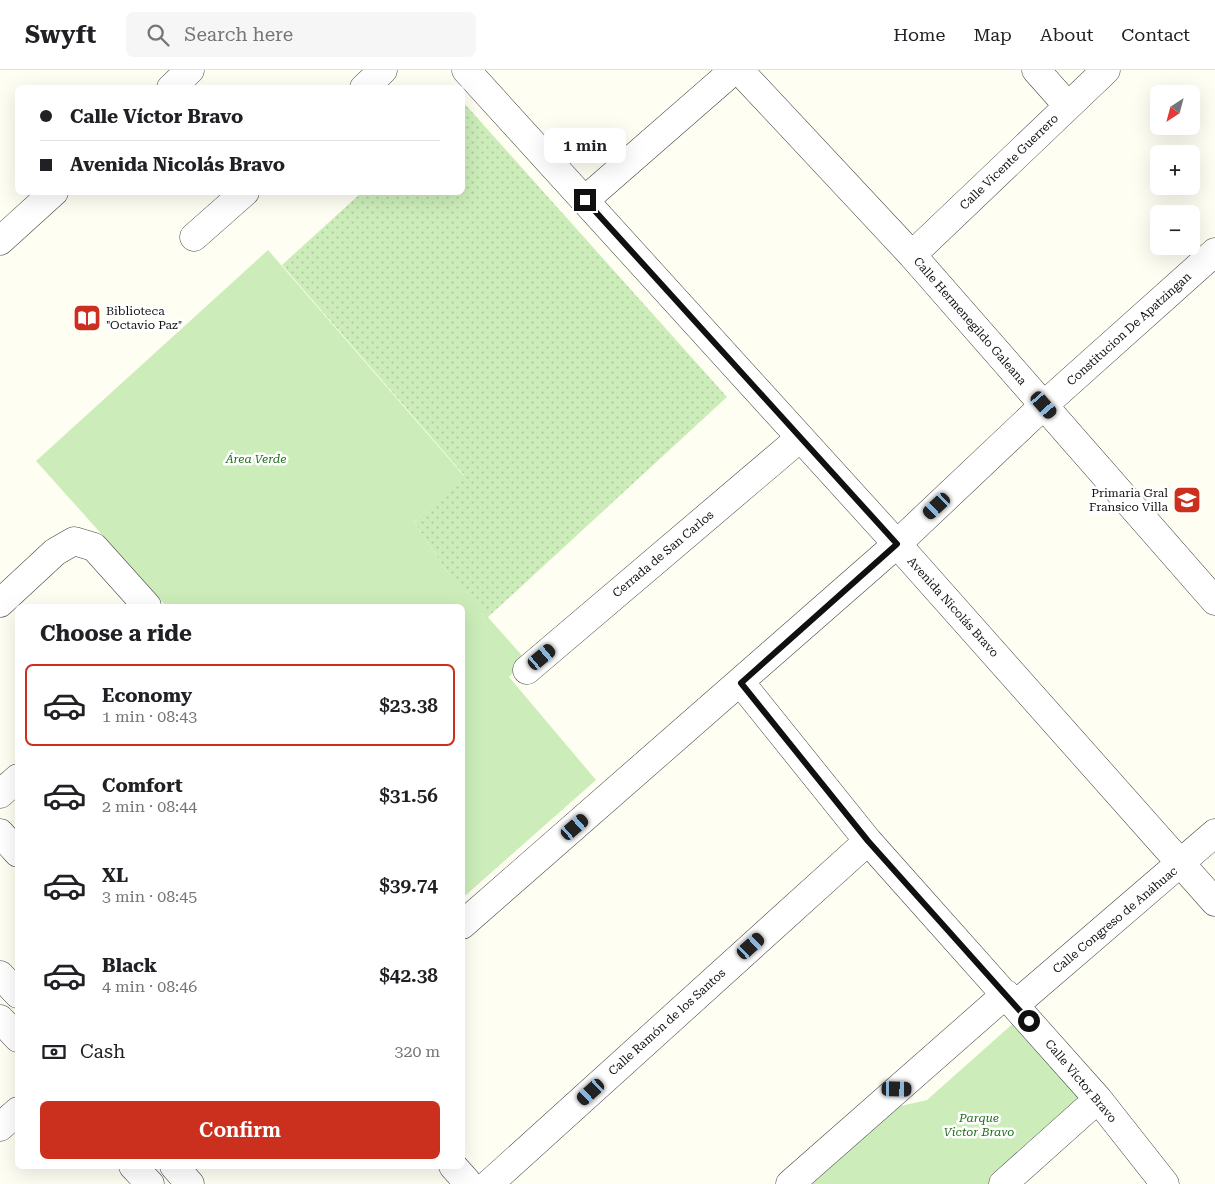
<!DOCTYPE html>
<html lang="en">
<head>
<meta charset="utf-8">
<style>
	:root { --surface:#fff; --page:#f6f6f6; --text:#202124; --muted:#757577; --line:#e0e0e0; --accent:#cb2f1d }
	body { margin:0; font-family:"Roboto Serif",serif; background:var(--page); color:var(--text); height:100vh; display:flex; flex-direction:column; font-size:19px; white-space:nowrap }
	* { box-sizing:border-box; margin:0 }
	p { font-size:16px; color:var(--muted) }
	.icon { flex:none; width:28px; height:28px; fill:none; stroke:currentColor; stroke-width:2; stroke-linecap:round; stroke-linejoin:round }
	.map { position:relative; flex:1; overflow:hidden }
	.side { position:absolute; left:15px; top:534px; width:450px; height:565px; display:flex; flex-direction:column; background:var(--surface); border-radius:8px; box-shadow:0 5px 20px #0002 }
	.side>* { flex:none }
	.hud { position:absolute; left:15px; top:15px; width:450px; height:110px; border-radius:8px; box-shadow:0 5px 20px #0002; display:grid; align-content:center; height:110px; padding:0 25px; background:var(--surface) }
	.needle { width:32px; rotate:216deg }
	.tools { position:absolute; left:1150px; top:15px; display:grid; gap:10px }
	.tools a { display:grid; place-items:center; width:50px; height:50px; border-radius:8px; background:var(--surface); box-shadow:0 5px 20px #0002; font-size:25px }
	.end { position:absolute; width:22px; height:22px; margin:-11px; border:6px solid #101010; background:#fff; box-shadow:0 0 0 2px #fff }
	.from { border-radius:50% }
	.bubble { position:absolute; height:35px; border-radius:8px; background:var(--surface); box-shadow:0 5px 20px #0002; font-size:16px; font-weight:600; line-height:35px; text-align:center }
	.car { position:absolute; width:15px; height:30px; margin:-15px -8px; border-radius:6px; box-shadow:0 0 4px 1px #0007; background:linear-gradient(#222 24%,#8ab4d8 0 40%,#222 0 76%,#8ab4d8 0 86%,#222 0) }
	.hud b { display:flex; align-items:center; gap:18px; height:48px; font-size:19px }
	.hud b+b { border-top:1px solid var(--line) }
	.hud i { width:12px; height:12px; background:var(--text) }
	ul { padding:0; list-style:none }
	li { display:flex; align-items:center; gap:15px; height:82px; margin:0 10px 8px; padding:0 15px; border:2px solid transparent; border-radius:8px }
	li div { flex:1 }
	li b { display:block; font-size:19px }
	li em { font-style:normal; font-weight:600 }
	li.current { border-color:var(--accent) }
	li>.icon { width:45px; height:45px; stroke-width:1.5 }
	h2 { padding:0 25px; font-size:22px; line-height:60px }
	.pay { display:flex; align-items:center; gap:12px; height:55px; padding:0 25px; font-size:19px }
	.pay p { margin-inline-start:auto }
	.button { display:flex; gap:10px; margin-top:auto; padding:10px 25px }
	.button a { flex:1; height:58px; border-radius:8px; background:var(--accent); color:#fff; font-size:20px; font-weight:600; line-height:58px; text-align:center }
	header { display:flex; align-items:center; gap:30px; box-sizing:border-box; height:70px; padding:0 25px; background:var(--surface); border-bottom:1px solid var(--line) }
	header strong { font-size:24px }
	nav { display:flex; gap:28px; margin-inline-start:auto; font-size:18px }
	.search { width:350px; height:45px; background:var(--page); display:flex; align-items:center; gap:12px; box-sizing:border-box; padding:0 18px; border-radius:8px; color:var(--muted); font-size:19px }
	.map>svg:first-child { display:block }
	.grass { fill:url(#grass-dots) }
	.park { fill:#ccedb9 }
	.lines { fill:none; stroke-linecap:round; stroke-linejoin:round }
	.minor-casing { stroke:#434343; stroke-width:29 }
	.minor { stroke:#fff; stroke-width:28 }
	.route { stroke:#101010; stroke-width:6 }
	.labels { text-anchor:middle; stroke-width:5; stroke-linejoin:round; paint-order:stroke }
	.street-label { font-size:12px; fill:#101010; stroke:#fff }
	.poi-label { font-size:12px; fill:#101010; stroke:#fff; text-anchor:start }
	.park-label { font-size:12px; font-style:italic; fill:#1f6e1b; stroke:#fff }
</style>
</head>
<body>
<header>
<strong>Swyft</strong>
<div class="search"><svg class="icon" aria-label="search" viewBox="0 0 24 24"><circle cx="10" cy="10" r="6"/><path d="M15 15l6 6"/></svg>Search here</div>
<nav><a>Home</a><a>Map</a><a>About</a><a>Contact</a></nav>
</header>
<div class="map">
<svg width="1215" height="1114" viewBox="0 0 1215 1114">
	<defs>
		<pattern id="grass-dots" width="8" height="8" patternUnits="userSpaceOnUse" patternTransform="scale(1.25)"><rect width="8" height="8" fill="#ccedb9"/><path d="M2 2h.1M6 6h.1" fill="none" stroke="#aeca9e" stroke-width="1.8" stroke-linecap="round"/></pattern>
	</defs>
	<rect width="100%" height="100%" fill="#fffef3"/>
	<path class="grass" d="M 463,32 L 727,327 L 487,548 L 445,499 L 414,452 L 464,405 L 282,195 L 361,123 L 462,122 Z"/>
	<path class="park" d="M 268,180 L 464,406 L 414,452 L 445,499 L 526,590 L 509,607 L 596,710 L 466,825 L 462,822 L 462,536 L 166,536 L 36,391 Z
		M 1018,949 L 1089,1029 L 993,1114 L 812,1114 L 896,1037 L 927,1030 Z"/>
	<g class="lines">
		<defs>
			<path id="minor" d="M 466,0 L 897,474 L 1215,832
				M 739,0 L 912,185 L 1215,531
				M 1036,0 L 1068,36
				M 171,18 L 190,0
				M 364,18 L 383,0
				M 585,130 L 734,0
				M 194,167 L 245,122
				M 0,171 L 54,122
				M 912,185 L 1106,0
				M 0,533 L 55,482 L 74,471 L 94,477 L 147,536
				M 527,600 L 800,368
				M 741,613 L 868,771 L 1098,1029 L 1165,1114
				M 0,724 L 18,708
				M 0,763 L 18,783
				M 462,855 L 897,474 L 1044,335 L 1215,182
				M 0,905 L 18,924
				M 1015,935 L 1215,763
				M 0,949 L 18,968
				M 0,1057 L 18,1041
				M 133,1096 L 150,1114
				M 174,1096 L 190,1114
				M 453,1096 L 469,1114
				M 489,1114 L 868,771
				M 790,1114 L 1006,924
				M 1003,1114 L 1098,1029"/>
		</defs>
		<use href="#minor" class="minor-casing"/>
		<use href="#minor" class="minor"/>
	</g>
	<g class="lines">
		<path class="route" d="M 585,130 L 897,474 L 741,613 L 868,771 L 1029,951"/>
	</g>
	<defs>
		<symbol id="library-square" viewBox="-11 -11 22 22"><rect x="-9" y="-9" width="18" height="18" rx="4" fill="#cb2f1d" stroke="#fff"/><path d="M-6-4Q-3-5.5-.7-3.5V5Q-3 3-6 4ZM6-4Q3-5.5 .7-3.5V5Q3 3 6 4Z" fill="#fff"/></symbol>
		<symbol id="school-square" viewBox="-11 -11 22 22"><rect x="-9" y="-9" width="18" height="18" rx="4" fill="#cb2f1d" stroke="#fff"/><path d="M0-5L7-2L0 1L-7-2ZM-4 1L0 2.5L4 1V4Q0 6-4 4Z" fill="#fff"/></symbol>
	</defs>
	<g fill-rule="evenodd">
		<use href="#library-square" x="71" y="232" width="32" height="32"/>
		<use href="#school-square" x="1171" y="414" width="32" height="32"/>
	</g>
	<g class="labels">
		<g class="street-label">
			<text transform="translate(1009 92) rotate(-44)" y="4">Calle Vicente Guerrero</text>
			<text transform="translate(970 251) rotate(49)" y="4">Calle Hermenegildo Galeana</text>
			<text transform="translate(1129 259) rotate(-42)" y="4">Constitucion De Apatzingan</text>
			<text transform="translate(663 484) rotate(-40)" y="4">Cerrada de San Carlos</text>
			<text transform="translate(953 537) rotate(48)" y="4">Avenida Nicolás Bravo</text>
			<text transform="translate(1115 850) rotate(-40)" y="4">Calle Congreso de Anáhuac</text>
			<text transform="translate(667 952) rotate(-42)" y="4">Calle Ramón de los Santos</text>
			<text transform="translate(1081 1011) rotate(50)" y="4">Calle Víctor Bravo</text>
		</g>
		<g class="poi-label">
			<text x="106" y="245">Biblioteca<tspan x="106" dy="14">"Octavio Paz"</tspan></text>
			<text x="1168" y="427" text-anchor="end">Primaria Gral<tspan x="1168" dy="14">Fransico Villa</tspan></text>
		</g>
		<g class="park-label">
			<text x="256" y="393">Área Verde</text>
			<text x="979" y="1052">Parque<tspan x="979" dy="14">Victor Bravo</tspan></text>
		</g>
	</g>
</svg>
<div class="tools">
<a><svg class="needle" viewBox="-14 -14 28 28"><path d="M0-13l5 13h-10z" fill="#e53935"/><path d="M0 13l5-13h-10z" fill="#757577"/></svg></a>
<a>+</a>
<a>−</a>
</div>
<i class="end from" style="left:1029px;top:951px"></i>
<i class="end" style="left:585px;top:130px"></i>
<div class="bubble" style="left:544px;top:58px;width:82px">1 min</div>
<i class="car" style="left:1044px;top:335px;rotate:139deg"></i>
<i class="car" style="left:937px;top:436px;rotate:227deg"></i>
<i class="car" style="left:542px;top:587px;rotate:50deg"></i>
<i class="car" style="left:575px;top:757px;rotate:49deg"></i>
<i class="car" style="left:751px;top:876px;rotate:48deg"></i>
<i class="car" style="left:897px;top:1019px;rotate:91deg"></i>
<i class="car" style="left:591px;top:1022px;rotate:228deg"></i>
<div class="hud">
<b><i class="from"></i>Calle Víctor Bravo</b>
<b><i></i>Avenida Nicolás Bravo</b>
</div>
<section class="side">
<h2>Choose a ride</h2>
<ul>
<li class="current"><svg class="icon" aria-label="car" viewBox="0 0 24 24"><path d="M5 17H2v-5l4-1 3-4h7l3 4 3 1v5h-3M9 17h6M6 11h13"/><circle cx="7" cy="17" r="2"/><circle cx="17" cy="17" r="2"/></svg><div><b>Economy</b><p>1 min · 08:43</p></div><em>$23.38</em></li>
<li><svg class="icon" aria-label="car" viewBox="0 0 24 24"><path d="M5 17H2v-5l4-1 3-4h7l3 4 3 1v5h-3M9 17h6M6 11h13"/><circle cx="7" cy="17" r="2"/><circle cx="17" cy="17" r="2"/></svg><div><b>Comfort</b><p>2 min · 08:44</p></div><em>$31.56</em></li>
<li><svg class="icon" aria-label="car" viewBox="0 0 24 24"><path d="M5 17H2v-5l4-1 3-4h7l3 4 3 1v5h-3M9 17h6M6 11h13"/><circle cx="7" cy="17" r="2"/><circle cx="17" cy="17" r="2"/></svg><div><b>XL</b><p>3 min · 08:45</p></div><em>$39.74</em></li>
<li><svg class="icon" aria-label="car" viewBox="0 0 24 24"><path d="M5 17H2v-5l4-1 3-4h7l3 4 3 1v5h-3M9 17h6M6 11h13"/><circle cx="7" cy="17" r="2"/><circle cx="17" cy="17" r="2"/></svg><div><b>Black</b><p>4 min · 08:46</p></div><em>$42.38</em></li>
</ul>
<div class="pay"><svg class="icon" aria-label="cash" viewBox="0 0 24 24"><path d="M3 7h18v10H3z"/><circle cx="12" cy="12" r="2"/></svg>Cash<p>320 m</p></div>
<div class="button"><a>Confirm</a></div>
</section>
</div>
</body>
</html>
